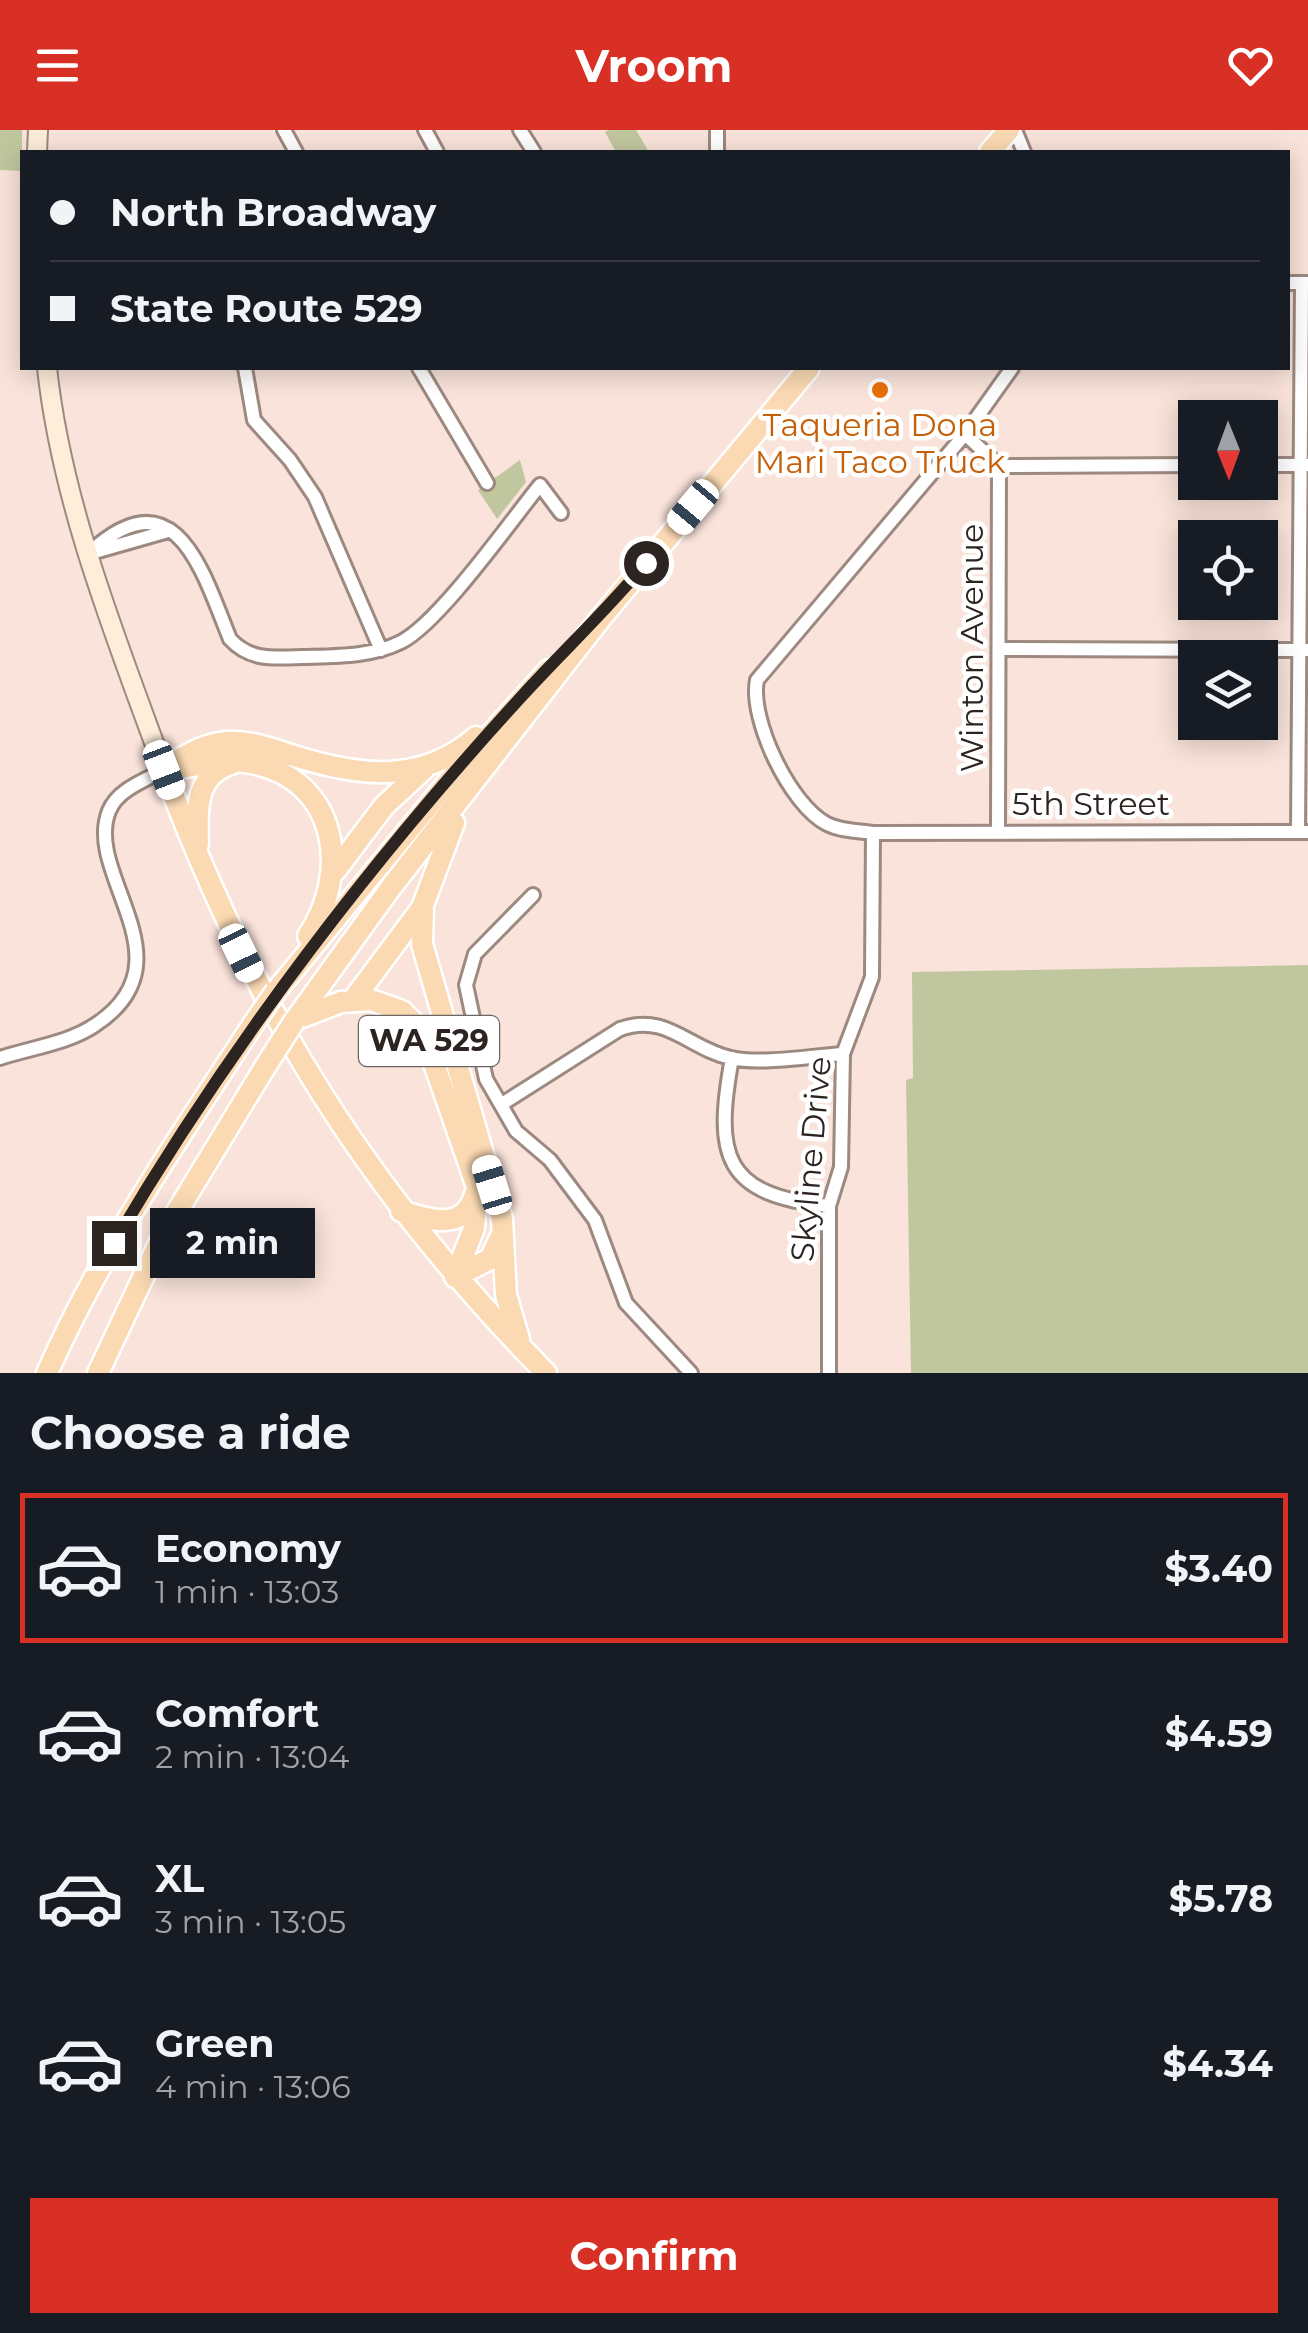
<!DOCTYPE html>
<html lang="en">
<head>
<meta charset="utf-8">
<style>
	:root { --surface:#171b24; --page:#20242c; --text:#f1f3f6; --muted:#9ea1a6; --line:#363941; --accent:#d93025 }
	body { margin:0; font-family:Montserrat,sans-serif; background:var(--page); color:var(--text); height:100vh; display:flex; flex-direction:column; font-size:38px; white-space:nowrap }
	* { box-sizing:border-box; margin:0 }
	p { font-size:32px; color:var(--muted) }
	.icon { flex:none; width:55px; height:55px; fill:none; stroke:currentColor; stroke-width:2; stroke-linecap:round; stroke-linejoin:round }
	.map { position:relative; height:1243px; overflow:hidden }
	.details { display:flex; flex-direction:column; background:var(--surface); flex:1 }
	.details>* { flex:none }
	.hud { position:absolute; left:20px; top:20px; width:1270px; height:220px; border-radius:0px; box-shadow:0 5px 25px #0003; display:grid; align-content:center; height:220px; padding:0 30px; background:var(--surface) }
	.needle { width:65px; rotate:179deg }
	.controls { position:absolute; left:1178px; top:270px; display:grid; gap:20px }
	.controls a { display:grid; place-items:center; width:100px; height:100px; border-radius:0px; background:var(--surface); box-shadow:0 5px 25px #0003; font-size:50px }
	.end { position:absolute; width:45px; height:45px; margin:-22px; border:12px solid #2c2421; background:#fff; box-shadow:0 0 0 5px #fff }
	.from { border-radius:50% }
	.bubble { position:absolute; height:70px; border-radius:0px; background:var(--surface); box-shadow:0 5px 25px #0003; font-size:32px; font-weight:700; line-height:70px; text-align:center }
	.car { position:absolute; width:30px; height:60px; margin:-30px -15px; border-radius:12px; box-shadow:0 0 8px 2px #0007; background:linear-gradient(#fff 24%,#345 0 40%,#fff 0 76%,#345 0 86%,#fff 0) }
	.hud b { display:flex; align-items:center; gap:35px; height:95px; font-size:38px }
	.hud b+b { border-top:2px solid var(--line) }
	.hud i { width:25px; height:25px; background:var(--text) }
	ul { padding:0; list-style:none }
	li { display:flex; align-items:center; gap:30px; height:150px; margin:0 20px 15px; padding:0 10px; border:5px solid transparent; border-radius:0px }
	li div { flex:1 }
	li b { display:block; font-size:38px }
	li em { font-style:normal; font-weight:700 }
	li.on { border-color:var(--accent) }
	li>.icon { width:90px; height:90px; stroke-width:1.5 }
	h2 { padding:0 30px; font-size:45px; line-height:120px }
	.primary-button { display:flex; gap:20px; margin-top:auto; padding:20px 30px }
	.primary-button a { flex:1; height:115px; border-radius:0px; background:var(--accent); color:#fff; font-size:40px; font-weight:700; line-height:115px; text-align:center }
	header { display:flex; justify-content:space-between; align-items:center; height:130px; padding:0 30px; background:var(--accent); color:#fff; font-size:45px; font-weight:700 }
	.map>svg:first-child { display:block }
	.green { fill:#c0c79e }
	.lines { fill:none; stroke-linecap:round; stroke-linejoin:round }
	.minor-casing { stroke:#9c8980; stroke-width:18 }
	.secondary-casing { stroke:#9c8980; stroke-width:22 }
	.primary-casing { stroke:#fff; stroke-width:25 }
	.minor { stroke:#fff; stroke-width:12 }
	.secondary { stroke:#fdedd9; stroke-width:18 }
	.primary { stroke:#fbdab3; stroke-width:20 }
	.primary-bridge-casing { stroke:#fff; stroke-width:25; stroke-linecap:butt }
	.primary-bridge { stroke:#fbdab3; stroke-width:20 }
	.route { stroke:#2c2421; stroke-width:12 }
	.food-dot { fill:#e8710a; stroke:#fff; stroke-width:4 }
	.labels { text-anchor:middle; stroke-width:9; stroke-linejoin:round; paint-order:stroke }
	.shield { fill:#fff; stroke:#6b6664; stroke-width:2.5 }
	.shield-label { font-size:30px; font-weight:bold; fill:#2c2421 }
	.food-label { font-size:32px; fill:#c56008; stroke:#fff }
	.street-label { font-size:32px; fill:#2c2421; stroke:#fff }
</style>
</head>
<body>
<header><svg class="icon" aria-label="menu" viewBox="0 0 24 24"><path d="M4 6h16M4 12h16M4 18h16"/></svg>Vroom<svg class="icon" aria-label="heart" viewBox="0 0 24 24"><path d="M12 20l-8-8c-3-5 5-10 8-4 3-6 11-1 8 4z"/></svg></header>
<div class="map">
<svg width="1308" height="1243" viewBox="0 0 1308 1243">
	<rect width="100%" height="100%" fill="#f9e3da"/>
	<path class="green" d="M 0,0 L 22,0 L 22,41 L 0,40 Z
		M 609,0 L 636,0 L 649,22 L 616,22 L 605,2 Z
		M 520,330 L 526,352 L 497,389 L 478,360 Z
		M 1308,835 L 1308,1243 L 911,1243 L 906,950 L 913,948 L 912,842 Z"/>
	<g class="lines">
		<defs>
			<path id="minor" d="M 284,0 L 296,22
				M 425,0 L 437,22
				M 520,0 L 534,22
				M 717,0 L 717,22
				M 1015,0 L 1024,22
				M 1288,153 L 1308,153
				M 245,238 L 254,290 L 290,330 L 315,367 L 381,520
				M 419,238 L 487,353
				M 1012,238 L 965,304 L 757,550 C 749,589 790,675 827,694 C 841,701 858,701 873,703 L 1308,702
				M 965,304 L 999,336 L 1195,335
				M 1260,335 L 1308,335
				M 89,423 C 176,342 203,443 230,509 C 250,531 274,528 302,527 C 335,526 371,527 401,512 C 439,493 510,392 540,355 L 561,383
				M 91,423 L 168,401
				M 1000,519 L 1308,520
				M 998,701 L 999,336
				M 1298,702 L 1302,153
				M 533,765 L 475,824 L 466,855 L 486,949 L 516,1001 L 550,1030 L 595,1090 L 626,1173 L 691,1243
				M 0,928 C 30,918 69,913 95,895 C 193,831 83,745 109,681 C 117,660 145,650 164,640
				M 732,928 C 714,1026 723,1065 829,1076
				M 502,974 L 620,899 C 666,882 689,919 731,928 C 760,935 812,926 843,924
				M 829,1243 L 829,1076 L 841,1037 L 843,924 L 872,847 L 873,703"/>
			<path id="secondary" d="M 37,22 L 38,0
				M 47,238 C 62,376 117,510 164,640"/>
			<path id="primary" d="M 990,22 L 1009,0
				M 164,640 C 254,880 366,1060 546,1243
				M 164,640 C 183,626 201,615 226,612 C 249,610 272,619 294,626 C 358,646 421,655 476,607
				M 166,640 C 193,637 224,628 251,633 C 338,649 351,742 308,806
				M 454,693 L 423,775 L 422,814 L 502,1089 L 506,1165 L 519,1209
				M 198,714 C 197,683 194,645 231,634
				M 335,741 L 384,676 L 424,639
				M 276,861 L 458,640 L 549,540
				M 353,870 L 421,779
				M 297,889 L 341,872 L 371,870 L 402,881 L 423,902 L 477,1057 L 474,1098 L 455,1147
				M 295,890 L 392,756 L 600,489 L 809,238
				M 401,1081 C 429,1090 464,1102 475,1064
				M 455,1147 L 490,1129 L 502,1104
				M 47,1243 C 102,1119 180,1006 254,893
				M 98,1243 L 164,1103 L 265,937"/>
		</defs>
		<use href="#minor" class="minor-casing"/>
		<use href="#secondary" class="secondary-casing"/>
		<use href="#primary" class="primary-casing"/>
		<use href="#minor" class="minor"/>
		<use href="#secondary" class="secondary"/>
		<use href="#primary" class="primary"/>
		<defs>
			<path id="primary-bridge" d="M 254,893 L 276,861
				M 265,937 L 295,890"/>
		</defs>
		<use href="#primary-bridge" class="primary-bridge-casing"/>
		<use href="#primary-bridge" class="primary-bridge"/>
	</g>
	<g class="lines">
		<path class="route" d="M 114,1113 C 229,917 368,734 522,566 C 563,521 607,480 646,433"/>
	</g>
	<circle class="food-dot" cx="880" cy="260" r="10"/>
	<g class="labels">
		<rect class="shield" x="359" y="886" width="140" height="50" rx="8"/>
		<g class="shield-label">
			<text x="429" y="921">WA 529</text>
		</g>
		<g class="food-label">
			<text x="880" y="306">Taqueria Dona<tspan x="880" dy="37">Mari Taco Truck</tspan></text>
		</g>
		<g class="street-label">
			<text transform="translate(972 518) rotate(-90)" y="11">Winton Avenue</text>
			<text x="1091" y="685">5th Street</text>
			<text transform="translate(811 1029) rotate(-85)" y="11">Skyline Drive</text>
		</g>
	</g>
</svg>
<div class="controls">
<a><svg class="needle" viewBox="-14 -14 28 28"><path d="M0-13l5 13h-10z" fill="#e53935"/><path d="M0 13l5-13h-10z" fill="#9ea1a6"/></svg></a>
<a><svg class="icon" aria-label="locate" viewBox="0 0 24 24"><circle cx="12" cy="12" r="6"/><path d="M12 2v4M12 18v4M2 12h4M18 12h4"/></svg></a>
<a><svg class="icon" aria-label="layers" viewBox="0 0 24 24"><path d="M12 4l9 5-9 5-9-5zM3 14l9 5 9-5"/></svg></a>
</div>
<i class="end from" style="left:646px;top:433px"></i>
<i class="end" style="left:114px;top:1113px"></i>
<div class="bubble" style="left:150px;top:1078px;width:165px">2 min</div>
<i class="car" style="left:693px;top:377px;rotate:220deg"></i>
<i class="car" style="left:164px;top:640px;rotate:159deg"></i>
<i class="car" style="left:241px;top:823px;rotate:154deg"></i>
<i class="car" style="left:492px;top:1055px;rotate:343deg"></i>
<div class="hud">
<b><i class="from"></i>North Broadway</b>
<b><i></i>State Route 529</b>
</div>
</div>
<section class="details">
<h2>Choose a ride</h2>
<ul>
<li class="on"><svg class="icon" aria-label="car" viewBox="0 0 24 24"><path d="M5 17H2v-5l4-1 3-4h7l3 4 3 1v5h-3M9 17h6M6 11h13"/><circle cx="7" cy="17" r="2"/><circle cx="17" cy="17" r="2"/></svg><div><b>Economy</b><p>1 min · 13:03</p></div><em>$3.40</em></li>
<li><svg class="icon" aria-label="car" viewBox="0 0 24 24"><path d="M5 17H2v-5l4-1 3-4h7l3 4 3 1v5h-3M9 17h6M6 11h13"/><circle cx="7" cy="17" r="2"/><circle cx="17" cy="17" r="2"/></svg><div><b>Comfort</b><p>2 min · 13:04</p></div><em>$4.59</em></li>
<li><svg class="icon" aria-label="car" viewBox="0 0 24 24"><path d="M5 17H2v-5l4-1 3-4h7l3 4 3 1v5h-3M9 17h6M6 11h13"/><circle cx="7" cy="17" r="2"/><circle cx="17" cy="17" r="2"/></svg><div><b>XL</b><p>3 min · 13:05</p></div><em>$5.78</em></li>
<li><svg class="icon" aria-label="car" viewBox="0 0 24 24"><path d="M5 17H2v-5l4-1 3-4h7l3 4 3 1v5h-3M9 17h6M6 11h13"/><circle cx="7" cy="17" r="2"/><circle cx="17" cy="17" r="2"/></svg><div><b>Green</b><p>4 min · 13:06</p></div><em>$4.34</em></li>
</ul>
<div class="primary-button"><a>Confirm</a></div>
</section>
</body>
</html>
